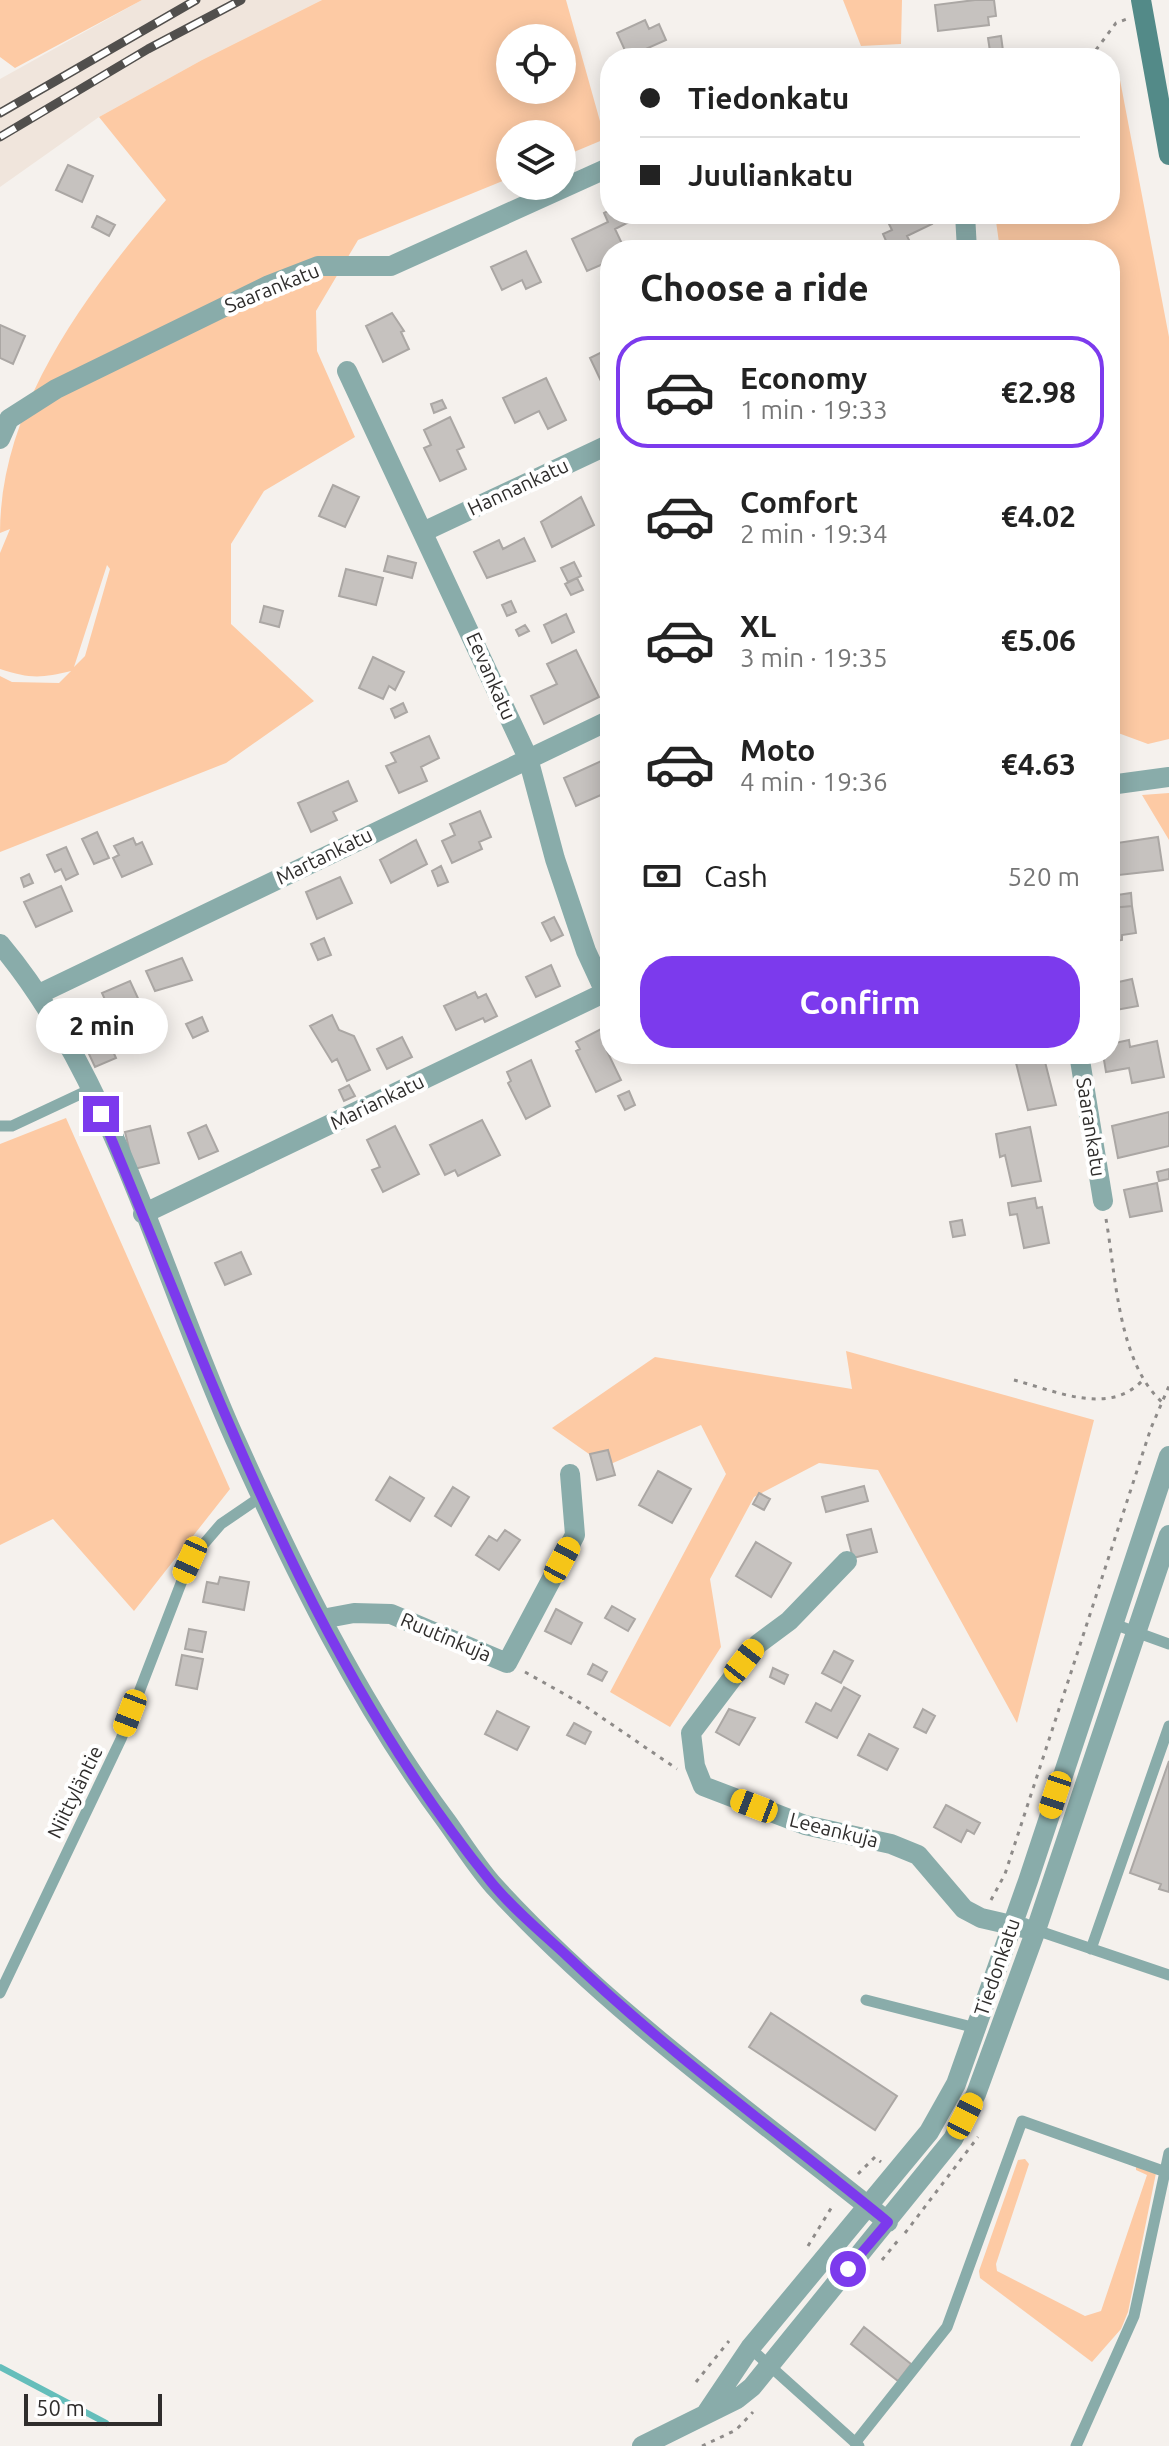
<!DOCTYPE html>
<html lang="en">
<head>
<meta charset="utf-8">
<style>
	:root { --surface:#fff; --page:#f6f6f6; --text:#222; --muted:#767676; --line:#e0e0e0; --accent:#7c3aed }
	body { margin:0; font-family:Ubuntu,sans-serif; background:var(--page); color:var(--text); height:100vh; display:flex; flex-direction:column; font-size:30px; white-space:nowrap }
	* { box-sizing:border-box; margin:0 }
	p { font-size:26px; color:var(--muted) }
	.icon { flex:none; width:44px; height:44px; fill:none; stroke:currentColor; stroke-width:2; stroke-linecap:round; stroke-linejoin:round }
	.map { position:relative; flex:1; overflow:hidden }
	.panel { position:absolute; left:600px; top:240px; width:520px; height:824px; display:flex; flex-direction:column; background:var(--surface); border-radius:32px; box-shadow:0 4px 20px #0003 }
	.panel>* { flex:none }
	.guide { position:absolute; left:600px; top:48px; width:520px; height:176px; border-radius:32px; box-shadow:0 4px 20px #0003; display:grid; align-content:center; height:176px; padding:0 40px; background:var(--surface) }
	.controls { position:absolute; left:496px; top:24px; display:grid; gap:16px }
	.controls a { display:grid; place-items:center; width:80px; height:80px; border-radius:50%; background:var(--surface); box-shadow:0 4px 20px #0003; font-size:40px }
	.scale { position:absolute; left:24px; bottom:20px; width:138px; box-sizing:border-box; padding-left:8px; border:4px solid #2f2d2c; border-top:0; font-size:22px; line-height:28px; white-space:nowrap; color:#2f2d2c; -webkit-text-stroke:6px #fff; paint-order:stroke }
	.end { position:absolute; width:36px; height:36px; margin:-18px; border:10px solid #7c3aed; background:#fff; box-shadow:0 0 0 4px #fff }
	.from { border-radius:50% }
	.bubble { position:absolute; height:56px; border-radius:28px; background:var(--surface); box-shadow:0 4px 20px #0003; font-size:26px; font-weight:700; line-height:56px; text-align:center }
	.car { position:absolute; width:24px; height:48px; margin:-24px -12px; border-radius:10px; box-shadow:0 0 6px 2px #0007; background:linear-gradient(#f5c518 24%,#345 0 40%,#f5c518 0 76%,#345 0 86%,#f5c518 0) }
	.guide b { display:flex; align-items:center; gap:28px; height:76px; font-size:30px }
	.guide b+b { border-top:2px solid var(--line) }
	.guide i { width:20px; height:20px; background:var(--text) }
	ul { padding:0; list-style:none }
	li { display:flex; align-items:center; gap:24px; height:112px; margin:0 16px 12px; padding:0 24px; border:4px solid transparent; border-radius:32px }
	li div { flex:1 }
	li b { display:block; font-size:30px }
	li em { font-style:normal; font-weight:700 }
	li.active { border-color:var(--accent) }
	li>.icon { width:72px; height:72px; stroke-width:1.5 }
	h2 { padding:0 40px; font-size:36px; line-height:96px }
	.pay { display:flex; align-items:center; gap:20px; height:88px; padding:0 40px; font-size:30px }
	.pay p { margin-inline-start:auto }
	.button { display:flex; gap:16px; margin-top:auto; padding:16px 40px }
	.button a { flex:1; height:92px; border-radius:32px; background:var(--accent); color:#fff; font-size:32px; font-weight:700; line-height:92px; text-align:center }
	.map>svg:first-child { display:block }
	.built { fill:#f0e5dc }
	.green { fill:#fdcaa4; fill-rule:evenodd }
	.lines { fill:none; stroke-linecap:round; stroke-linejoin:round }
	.stream { stroke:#65bebb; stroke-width:6 }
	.building { fill:#c6c2bf; stroke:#aba7a4; stroke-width:2 }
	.path { stroke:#8e8b89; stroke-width:3; stroke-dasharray:4 6; stroke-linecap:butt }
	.service { stroke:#89acaa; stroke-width:11 }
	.minor { stroke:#89acaa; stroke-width:20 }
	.secondary { stroke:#538a88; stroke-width:20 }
	.rail-casing { stroke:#514f4d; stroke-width:9 }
	.rail { stroke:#fff; stroke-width:6; stroke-dasharray:18; stroke-linecap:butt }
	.route { stroke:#7c3aed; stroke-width:10 }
	.labels { text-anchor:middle; stroke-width:8; stroke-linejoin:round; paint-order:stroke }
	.street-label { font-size:20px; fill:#2f2d2c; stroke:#fff }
</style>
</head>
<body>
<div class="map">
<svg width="1169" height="2446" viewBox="0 0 1169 2446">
	<rect width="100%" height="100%" fill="#f5f1ed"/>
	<path class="built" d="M 142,0 L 322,0 L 202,60 L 99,117 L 0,187 L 0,79 Z"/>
	<path class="green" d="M 0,0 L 142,0 L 15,68 L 0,57 Z
		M 322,0 L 566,0 L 605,139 L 562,157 L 562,134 L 510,134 L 510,178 L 358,240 L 316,311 L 317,351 L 355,437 L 264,491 L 231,544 L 231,624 L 314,701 L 226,763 L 0,852 L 0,676 L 12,682 L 59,683 L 71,671 C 42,678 30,679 0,669 L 0,553 L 10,529 L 0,533 C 0,406 87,292 166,200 L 99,117 L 202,60 ZM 510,38 L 562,38 L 562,90 L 510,90 ZM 107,565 L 110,569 L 85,656 L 74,667 Z
		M 843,0 L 902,0 L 901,44 L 861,46 Z
		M 1120,80 L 1169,337 L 1169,739 L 1148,744 L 1110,730 L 1110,250 L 1000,250 L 995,214 L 1110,214 L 1110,84 Z
		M 1169,793 L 1169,840 L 1142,795 Z
		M 66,1118 L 230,1489 L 134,1611 L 53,1519 L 0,1545 L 0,1144 Z
		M 846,1351 L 1094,1420 L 1017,1723 L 878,1470 L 819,1463 L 754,1497 L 710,1579 L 721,1647 L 670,1727 L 610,1692 L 726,1474 L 701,1425 L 606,1466 L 552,1428 L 655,1357 L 852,1389 Z
		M 1025,2159 L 1029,2164 L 996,2264 L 997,2271 L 1085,2316 L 1101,2311 L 1147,2175 L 1136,2170 L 1136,2166 L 1156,2173 L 1128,2312 L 1121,2329 L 1092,2362 L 980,2278 L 979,2271 L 1018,2160 Z"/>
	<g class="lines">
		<path class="stream" d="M 0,2367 L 106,2423"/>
	</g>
	<path class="building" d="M 975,0 L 994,0 L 996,16 L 988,17 L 989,25 L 938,31 L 935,5 Z
		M 645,20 L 649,29 L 659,24 L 666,40 L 628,57 L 617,33 Z
		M 1001,36 L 1004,58 L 991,58 L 988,38 Z
		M 68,165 L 93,176 L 82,202 L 56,190 Z
		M 610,210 L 610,214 L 628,214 L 631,221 L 615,229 L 625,250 L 610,250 L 610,261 L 587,271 L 572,239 L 608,222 L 604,213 Z
		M 884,214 L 928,214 L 932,224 L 907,236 L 914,250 L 890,250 L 883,234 L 892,230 Z
		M 97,216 L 115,225 L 109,236 L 92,227 Z
		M 526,251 L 541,282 L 526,289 L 522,280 L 502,290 L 491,267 Z
		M 392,313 L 404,331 L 401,332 L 409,349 L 383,362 L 366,326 Z
		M 0,325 L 25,336 L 13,364 L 0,358 Z
		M 610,348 L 610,376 L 601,381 L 590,358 Z
		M 546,378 L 566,420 L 548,429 L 539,411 L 515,423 L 503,398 Z
		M 442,400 L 446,408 L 434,413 L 431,404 Z
		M 450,417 L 464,447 L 457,450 L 466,469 L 440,481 L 424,448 L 431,445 L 424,430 Z
		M 333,485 L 359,497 L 345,527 L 319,516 Z
		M 581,497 L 594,525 L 552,547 L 541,522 Z
		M 524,538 L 535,561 L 487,578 L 474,552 L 499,540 L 503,549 Z
		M 388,556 L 416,563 L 412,578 L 384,571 Z
		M 574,562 L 581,576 L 568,582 L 561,568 Z
		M 346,569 L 383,578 L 376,605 L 339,596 Z
		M 577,578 L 583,590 L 571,595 L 565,584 Z
		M 511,601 L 516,612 L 507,616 L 502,605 Z
		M 264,606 L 283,611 L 279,627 L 260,622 Z
		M 566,614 L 574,632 L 552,643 L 544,625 Z
		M 525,625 L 529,631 L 519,636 L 516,630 Z
		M 576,650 L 599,697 L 544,724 L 531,696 L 557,684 L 547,664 Z
		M 373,657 L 404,672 L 395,690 L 389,686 L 383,699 L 359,688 Z
		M 403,703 L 407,712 L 395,718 L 391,709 Z
		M 429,736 L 439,758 L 421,767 L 427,781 L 399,793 L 386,766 L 396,762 L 391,753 Z
		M 608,758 L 610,791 L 576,806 L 564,778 Z
		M 348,781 L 357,801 L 333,812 L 337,820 L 311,832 L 298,803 Z
		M 480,811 L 491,837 L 479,842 L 482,849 L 452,863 L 442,841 L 455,835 L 450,824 Z
		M 97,832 L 109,858 L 94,864 L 82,839 Z
		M 1158,837 L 1163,870 L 1110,876 L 1110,844 Z
		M 133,838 L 136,845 L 142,842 L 152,864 L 122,877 L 113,858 L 119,855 L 114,846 Z
		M 416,840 L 427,864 L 391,883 L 380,860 Z
		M 66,847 L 78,874 L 66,880 L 61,869 L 55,872 L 47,855 Z
		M 441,866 L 448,882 L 438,886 L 432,871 Z
		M 29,874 L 33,883 L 24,887 L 21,878 Z
		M 340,877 L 352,903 L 317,919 L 306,892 Z
		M 61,886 L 72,911 L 36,927 L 24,902 Z
		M 1131,893 L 1132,906 L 1112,908 L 1110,896 Z
		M 1132,906 L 1136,933 L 1122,935 L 1122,940 L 1110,942 L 1110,908 Z
		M 554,917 L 563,935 L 551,941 L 542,923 Z
		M 324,938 L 331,955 L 318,960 L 311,944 Z
		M 182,958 L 192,980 L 155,991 L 146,971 Z
		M 551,965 L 560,986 L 536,997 L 526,977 Z
		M 1113,977 L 1114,983 L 1132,979 L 1138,1006 L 1110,1011 L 1110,978 Z
		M 130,981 L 142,1007 L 114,1020 L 102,993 Z
		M 475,992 L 478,998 L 486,994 L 497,1016 L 485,1022 L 483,1018 L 456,1030 L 444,1006 Z
		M 83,1002 L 87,1012 L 77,1017 L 72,1006 Z
		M 332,1015 L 339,1030 L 354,1036 L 370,1070 L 347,1081 L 337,1059 L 332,1062 L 310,1026 Z
		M 202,1017 L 208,1031 L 193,1038 L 186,1024 Z
		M 103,1029 L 116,1058 L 95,1067 L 82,1039 Z
		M 601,1029 L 609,1045 L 605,1047 L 621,1080 L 596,1092 L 576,1051 L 580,1049 L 576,1042 Z
		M 402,1037 L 412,1057 L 387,1069 L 377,1049 Z
		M 1129,1040 L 1130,1047 L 1157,1041 L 1164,1077 L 1132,1083 L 1129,1068 L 1106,1072 L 1103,1054 L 1110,1054 L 1110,1044 Z
		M 1043,1054 L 1056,1105 L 1028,1110 L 1015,1059 Z
		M 531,1060 L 550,1106 L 526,1119 L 508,1083 L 511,1081 L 507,1072 Z
		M 349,1085 L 355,1096 L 344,1101 L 339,1090 Z
		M 629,1091 L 635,1105 L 625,1110 L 618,1096 Z
		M 1169,1112 L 1169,1146 L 1118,1158 L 1112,1126 Z
		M 482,1120 L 500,1155 L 458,1176 L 455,1170 L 445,1175 L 430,1145 Z
		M 206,1125 L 218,1151 L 199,1159 L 188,1133 Z
		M 150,1126 L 159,1163 L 134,1169 L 125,1132 Z
		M 395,1126 L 419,1174 L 383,1192 L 372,1170 L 380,1167 L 367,1140 Z
		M 1030,1127 L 1041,1181 L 1012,1186 L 1005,1155 L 1000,1157 L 996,1134 Z
		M 1169,1169 L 1169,1179 L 1159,1181 L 1157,1172 Z
		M 1157,1183 L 1162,1211 L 1130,1217 L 1124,1190 Z
		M 1035,1198 L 1037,1208 L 1042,1207 L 1049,1243 L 1024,1248 L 1017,1214 L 1010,1215 L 1008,1203 Z
		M 962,1220 L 965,1235 L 953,1237 L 950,1222 Z
		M 241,1252 L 251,1274 L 225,1285 L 215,1263 Z
		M 608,1450 L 615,1475 L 597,1480 L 590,1454 Z
		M 658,1471 L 691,1489 L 672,1523 L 639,1505 Z
		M 390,1477 L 424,1498 L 410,1521 L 376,1500 Z
		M 864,1486 L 868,1501 L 826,1512 L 822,1497 Z
		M 453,1487 L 469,1497 L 451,1526 L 435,1516 Z
		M 759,1493 L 770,1499 L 764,1510 L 753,1504 Z
		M 871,1529 L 877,1552 L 853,1558 L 847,1535 Z
		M 505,1530 L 520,1540 L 499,1570 L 476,1555 L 489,1536 L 497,1541 Z
		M 756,1542 L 791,1563 L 771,1597 L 736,1576 Z
		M 220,1577 L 249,1582 L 244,1610 L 203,1602 L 207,1582 L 218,1584 Z
		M 612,1606 L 635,1619 L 628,1631 L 605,1618 Z
		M 556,1609 L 582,1623 L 571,1644 L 545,1631 Z
		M 189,1629 L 206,1632 L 202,1652 L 185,1649 Z
		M 834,1651 L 853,1661 L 841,1683 L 822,1673 Z
		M 182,1655 L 203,1659 L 197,1689 L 176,1685 Z
		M 593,1664 L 607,1672 L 602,1681 L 588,1674 Z
		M 773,1668 L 788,1675 L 784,1684 L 770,1677 Z
		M 844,1687 L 860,1696 L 837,1738 L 806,1722 L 816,1703 L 831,1711 Z
		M 729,1709 L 755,1718 L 739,1745 L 716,1732 Z
		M 923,1709 L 935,1716 L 926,1733 L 914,1727 Z
		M 497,1711 L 529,1727 L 517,1750 L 485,1734 Z
		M 574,1723 L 591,1732 L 585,1744 L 567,1735 Z
		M 869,1734 L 898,1749 L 887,1770 L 858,1755 Z
		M 1169,1761 L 1169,1892 L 1159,1889 L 1161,1884 L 1130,1873 Z
		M 946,1805 L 980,1823 L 974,1834 L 967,1830 L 961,1842 L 934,1827 Z
		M 771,2013 L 897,2096 L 875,2130 L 749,2047 Z
		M 864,2327 L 911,2364 L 898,2381 L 851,2344 Z"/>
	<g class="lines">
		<path class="path" d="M 1090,58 L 1116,23 L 1127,19
			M 1106,1219 C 1116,1276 1118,1362 1162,1402
			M 1014,1380 C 1056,1391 1108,1416 1142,1381
			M 525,1672 L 582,1704 L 677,1769
			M 991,1900 L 1005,1874 L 1151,1428 L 1169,1386
			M 858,2174 L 875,2157 L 881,2162
			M 905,2233 L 978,2137
			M 808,2246 L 833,2205
			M 882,2260 L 900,2238
			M 696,2382 L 729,2341
			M 702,2446 L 736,2430 L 753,2412"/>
		<path class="service" d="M 0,1126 L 12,1126 L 91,1089
			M 1111,1623 L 1169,1644
			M 1036,1930 L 1169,1975
			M 1091,1949 L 1169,1726
			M 0,1993 L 121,1739 L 190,1560 L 221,1524 L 262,1496
			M 866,2000 L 976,2028
			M 750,2348 L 859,2446
			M 855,2443 L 947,2327 L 1022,2121 L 1163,2171
			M 1076,2446 L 1134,2316 L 1169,2153"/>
		<path class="minor" d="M 965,214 L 967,250
			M 347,371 L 528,758 L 555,859 L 586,951 L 605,992
			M 0,439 L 9,419 L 56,389 L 269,285 L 318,266 L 391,266 L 610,167
			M 425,531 L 610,444
			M 1110,785 L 1169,777
			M 0,944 C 113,1078 163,1280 235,1439 C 295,1572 360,1705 447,1822 C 462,1843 477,1867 494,1886 C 611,2014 754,2114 888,2222
			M 39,994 L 610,720
			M 1079,1054 L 1103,1201
			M 143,1214 L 610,990
			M 847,1561 L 789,1621 L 758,1644 L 691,1733 L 695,1766 L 703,1786 L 805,1825 L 891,1844 L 918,1855 L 964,1909 L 981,1918 L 1024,1928
			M 322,1619 L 354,1613 L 391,1614 L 507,1663 L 575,1535 L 570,1474
			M 707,2412 L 750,2348 L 929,2132 L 956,2084 L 1028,1881 L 1169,1456
			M 642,2446 L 737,2399 L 752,2387 L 953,2139 L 976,2094 L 1036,1930 L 1169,1535"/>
		<path class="secondary" d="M 1141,0 L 1169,155"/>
		<defs>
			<path id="rail" d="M 0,113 L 196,0
				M 0,137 L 148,49 L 241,0"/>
		</defs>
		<use href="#rail" class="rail-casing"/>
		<use href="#rail" class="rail"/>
	</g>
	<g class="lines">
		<path class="route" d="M 101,1114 C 212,1378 308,1658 491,1882 C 513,1909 541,1932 566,1955 C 668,2053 779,2133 888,2222 L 848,2269"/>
	</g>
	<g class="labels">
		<g class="street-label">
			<text transform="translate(272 288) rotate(-22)" y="7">Saarankatu</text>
			<text transform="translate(518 487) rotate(-25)" y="7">Hannankatu</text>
			<text transform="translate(491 676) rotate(66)" y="7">Eevankatu</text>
			<text transform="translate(324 856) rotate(-26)" y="7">Martankatu</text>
			<text transform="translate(377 1102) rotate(-26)" y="7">Mariankatu</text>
			<text transform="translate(1091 1127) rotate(81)" y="7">Saarankatu</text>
			<text transform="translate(446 1637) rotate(23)" y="7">Ruutinkuja</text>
			<text transform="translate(75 1792) rotate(-64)" y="7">Niittyläntie</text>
			<text transform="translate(834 1830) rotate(14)" y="7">Leeankuja</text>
			<text transform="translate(997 1967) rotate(-71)" y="7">Tiedonkatu</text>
		</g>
	</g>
</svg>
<div class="controls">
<a><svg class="icon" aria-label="locate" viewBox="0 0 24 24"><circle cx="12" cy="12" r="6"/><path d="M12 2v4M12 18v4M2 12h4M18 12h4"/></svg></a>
<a><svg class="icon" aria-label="layers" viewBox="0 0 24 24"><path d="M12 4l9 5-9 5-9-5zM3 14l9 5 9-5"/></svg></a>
</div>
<div class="scale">50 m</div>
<i class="end from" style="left:848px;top:2269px"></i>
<i class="end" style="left:101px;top:1114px"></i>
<div class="bubble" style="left:36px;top:998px;width:132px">2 min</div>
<i class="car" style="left:190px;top:1560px;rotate:204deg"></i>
<i class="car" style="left:562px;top:1560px;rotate:28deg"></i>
<i class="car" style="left:744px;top:1661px;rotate:38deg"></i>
<i class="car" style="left:130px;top:1713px;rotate:201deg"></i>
<i class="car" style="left:1055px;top:1795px;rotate:198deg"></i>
<i class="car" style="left:754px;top:1806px;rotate:291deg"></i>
<i class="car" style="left:965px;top:2116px;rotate:27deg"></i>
<div class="guide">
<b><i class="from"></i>Tiedonkatu</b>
<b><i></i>Juuliankatu</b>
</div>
<section class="panel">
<h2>Choose a ride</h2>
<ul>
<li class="active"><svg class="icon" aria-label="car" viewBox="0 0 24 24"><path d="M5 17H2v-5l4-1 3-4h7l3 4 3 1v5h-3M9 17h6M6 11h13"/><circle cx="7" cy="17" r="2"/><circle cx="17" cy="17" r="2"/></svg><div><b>Economy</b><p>1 min · 19:33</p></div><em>€2.98</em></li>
<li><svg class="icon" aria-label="car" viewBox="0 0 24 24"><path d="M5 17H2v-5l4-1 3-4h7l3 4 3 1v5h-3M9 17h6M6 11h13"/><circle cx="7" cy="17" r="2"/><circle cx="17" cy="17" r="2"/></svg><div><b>Comfort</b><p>2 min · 19:34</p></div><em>€4.02</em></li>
<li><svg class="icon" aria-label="car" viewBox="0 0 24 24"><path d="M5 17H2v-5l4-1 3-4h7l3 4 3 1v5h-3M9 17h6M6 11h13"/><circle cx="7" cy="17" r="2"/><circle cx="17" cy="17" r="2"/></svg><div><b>XL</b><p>3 min · 19:35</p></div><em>€5.06</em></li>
<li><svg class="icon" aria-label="car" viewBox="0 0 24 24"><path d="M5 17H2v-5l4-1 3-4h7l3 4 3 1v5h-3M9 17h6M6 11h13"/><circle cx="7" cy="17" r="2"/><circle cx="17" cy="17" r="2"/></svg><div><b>Moto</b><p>4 min · 19:36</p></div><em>€4.63</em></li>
</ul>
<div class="pay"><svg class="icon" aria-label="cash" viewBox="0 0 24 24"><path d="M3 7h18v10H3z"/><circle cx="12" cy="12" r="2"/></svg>Cash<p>520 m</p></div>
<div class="button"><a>Confirm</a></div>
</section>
</div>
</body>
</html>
